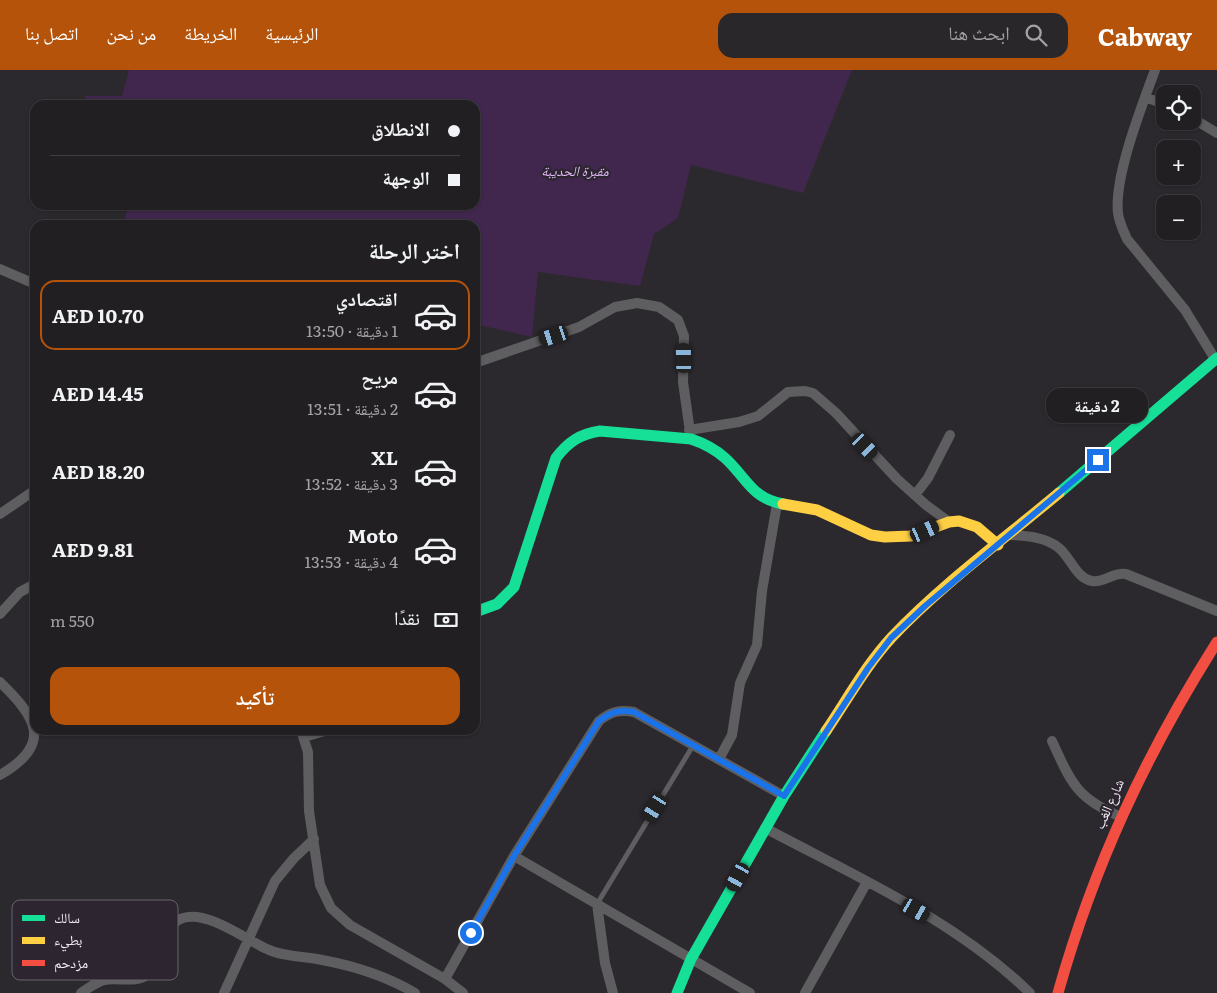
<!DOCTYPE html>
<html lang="ar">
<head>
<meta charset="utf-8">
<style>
	:root { --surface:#211f22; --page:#29272a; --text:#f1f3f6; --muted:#a2a2a5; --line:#3e3d40; --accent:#b45309 }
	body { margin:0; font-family:Literata,"Noto Naskh Arabic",serif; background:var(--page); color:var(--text); direction:rtl; height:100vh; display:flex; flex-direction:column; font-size:19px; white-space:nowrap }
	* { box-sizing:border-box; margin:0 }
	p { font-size:16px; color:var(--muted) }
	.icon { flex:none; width:28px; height:28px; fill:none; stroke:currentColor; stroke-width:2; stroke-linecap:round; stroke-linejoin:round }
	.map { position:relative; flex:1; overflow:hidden; direction:ltr }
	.side { position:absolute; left:30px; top:150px; width:450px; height:515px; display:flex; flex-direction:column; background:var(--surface); border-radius:15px; box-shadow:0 1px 4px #0004,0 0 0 1px var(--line); direction:rtl }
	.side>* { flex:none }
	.guide { position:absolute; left:30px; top:30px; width:450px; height:110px; border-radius:15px; box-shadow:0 1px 4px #0004,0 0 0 1px var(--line); direction:rtl; display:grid; align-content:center; height:110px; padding:0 20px; background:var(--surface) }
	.controls { position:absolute; left:1156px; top:15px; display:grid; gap:10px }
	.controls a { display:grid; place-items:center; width:45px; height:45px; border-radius:10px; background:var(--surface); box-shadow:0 1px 4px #0004,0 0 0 1px var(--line); font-size:25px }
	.end { position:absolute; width:22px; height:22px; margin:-11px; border:6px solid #1a73e8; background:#fff; box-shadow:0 0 0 2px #fff }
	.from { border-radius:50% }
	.bubble { position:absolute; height:35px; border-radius:15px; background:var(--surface); box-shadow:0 1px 4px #0004,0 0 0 1px var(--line); font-size:16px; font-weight:700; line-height:35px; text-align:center; direction:rtl }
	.car { position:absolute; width:15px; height:30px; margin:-15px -8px; border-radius:6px; box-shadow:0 0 4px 1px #0007; background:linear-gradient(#222 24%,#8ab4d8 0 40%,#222 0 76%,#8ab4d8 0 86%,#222 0) }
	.guide b { display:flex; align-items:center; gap:18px; height:48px; font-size:19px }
	.guide b+b { border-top:1px solid var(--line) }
	.guide i { width:12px; height:12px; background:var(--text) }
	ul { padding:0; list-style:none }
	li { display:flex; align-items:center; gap:15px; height:70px; margin:0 10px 8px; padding:0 10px; border:2px solid transparent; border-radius:15px }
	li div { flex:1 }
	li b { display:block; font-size:19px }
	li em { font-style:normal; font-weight:700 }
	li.on { border-color:var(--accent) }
	li>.icon { width:45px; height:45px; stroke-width:1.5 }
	h2 { padding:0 20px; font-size:22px; line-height:60px }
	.pay { display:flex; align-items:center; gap:12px; height:55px; padding:0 20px; font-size:19px }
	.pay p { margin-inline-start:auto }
	.button { display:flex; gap:10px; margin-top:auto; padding:10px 20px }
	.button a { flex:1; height:58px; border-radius:15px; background:var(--accent); color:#fff; font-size:20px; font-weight:700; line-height:58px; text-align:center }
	header { display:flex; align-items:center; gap:30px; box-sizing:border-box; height:70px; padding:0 25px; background:var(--accent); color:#fff }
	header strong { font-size:24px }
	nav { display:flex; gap:28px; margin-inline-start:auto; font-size:18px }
	.search { width:350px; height:45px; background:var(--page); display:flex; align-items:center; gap:12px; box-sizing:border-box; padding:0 18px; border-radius:15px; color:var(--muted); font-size:19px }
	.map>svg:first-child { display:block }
	.green { fill:#41274d }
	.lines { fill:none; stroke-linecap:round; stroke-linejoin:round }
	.lane { stroke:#5e5d60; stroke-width:5 }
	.street { stroke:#5e5d60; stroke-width:10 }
	.fast { stroke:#16e098; stroke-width:11 }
	.slow { stroke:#ffcf43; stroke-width:11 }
	.jam { stroke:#f24e42; stroke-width:11 }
	.route { stroke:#1a73e8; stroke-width:6 }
	.labels { text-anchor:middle; stroke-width:4.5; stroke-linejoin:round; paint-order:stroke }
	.park-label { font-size:14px; font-style:italic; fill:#e4bbf9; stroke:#2d2631 }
	.street-label { font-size:14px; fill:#f4eff7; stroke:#2d2631 }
	.key { fill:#2d2631; stroke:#69626c; stroke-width:1 }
	.key-label { font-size:14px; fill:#f4eff7 }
</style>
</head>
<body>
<header>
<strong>Cabway</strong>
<div class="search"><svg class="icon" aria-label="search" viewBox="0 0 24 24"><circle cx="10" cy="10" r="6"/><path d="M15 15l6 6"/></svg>ابحث هنا</div>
<nav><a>الرئيسية</a><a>الخريطة</a><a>من نحن</a><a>اتصل بنا</a></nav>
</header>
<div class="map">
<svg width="1217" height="923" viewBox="0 0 1217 923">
	<rect width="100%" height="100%" fill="#2c292e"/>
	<path class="green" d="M 129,0 L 852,0 L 803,123 L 691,95 L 678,148 L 654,164 L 640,216 L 538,202 L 532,267 L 475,254 L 475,155 L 124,155 L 128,135 L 475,135 L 475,35 L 85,35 L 85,26 L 122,26 Z"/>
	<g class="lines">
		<path class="lane" d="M 597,834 L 694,674"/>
		<path class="street" d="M 1155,0 C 1142,36 1114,106 1118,143 C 1119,152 1123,160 1127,169 L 1185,240 L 1215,289
			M 1146,27 L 1165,35
			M 1192,48 L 1217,63
			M 0,199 L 35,214
			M 475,293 L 579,257 L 615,237 L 637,233 L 659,237 L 678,250 L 684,266 L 683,312 L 691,369
			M 689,360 L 739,352 L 758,346 L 788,322 L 805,321 L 813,323 L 836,343 L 897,409 L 926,435 L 949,452
			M 915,425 L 928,408 L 950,365
			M 0,444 L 35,420
			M 1011,465 C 1027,466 1046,467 1059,478 C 1071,488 1076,508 1092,511 C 1104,513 1113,502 1126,504 L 1217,541
			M 0,544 L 20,522 L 35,514
			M 0,612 C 36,647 54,674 0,705
			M 301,660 L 308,682 L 309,741 L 320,815 L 331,838 L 350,855 L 445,909 L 463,923
			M 304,667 L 328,660
			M 1052,671 C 1071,712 1076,728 1119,746
			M 719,689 L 732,665 L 740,613 L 757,575 L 762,521 L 777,434
			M 765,758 C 857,807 955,850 1030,923
			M 514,786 L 750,923
			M 597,834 L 605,893 L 613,923
			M 445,909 L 514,786 L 599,651 C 610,642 620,639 634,642 L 784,726
			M 81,923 C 88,918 95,913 104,910 C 118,907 137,914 148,904 C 166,888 156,857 183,848 C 207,840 245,869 267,879 C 283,887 304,886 322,890 C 355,896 386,906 415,923
			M 224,923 L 275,811 L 294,788 L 314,769
			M 805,923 L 867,812"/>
		<path class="fast" d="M 1059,423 L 1217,288
			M 475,542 L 497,534 L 514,517 L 556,388 C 568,372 580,364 600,361 L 691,369 C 703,373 716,380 725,388 C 747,408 751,428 783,434
			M 677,923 L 691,889 L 784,726 L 826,661"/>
		<path class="slow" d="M 783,434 L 817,440 L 871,465 L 885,467 L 911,466 L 949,452 L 959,451 L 977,457 L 998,475
			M 826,661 C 847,630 866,595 892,567 C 940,516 1004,469 1059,423"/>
		<path class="jam" d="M 1058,923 C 1094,795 1146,684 1217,572"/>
	</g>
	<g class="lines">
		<path class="route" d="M 471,863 L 514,786 L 599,651 C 611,642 620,639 634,642 L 784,726 L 868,598 L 891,568 L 925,536 L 1098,390"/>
	</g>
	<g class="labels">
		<g class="park-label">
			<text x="575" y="106">مقبرة الحديبة</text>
		</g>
		<g class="street-label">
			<text transform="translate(1109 734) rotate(-66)" y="5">شارع الغب</text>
		</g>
	</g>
	<rect x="12" y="830" width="166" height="80" rx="8" class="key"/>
	<rect x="22" y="845" width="23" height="6" fill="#16e098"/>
	<rect x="22" y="867" width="23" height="7" fill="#ffcf43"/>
	<rect x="22" y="890" width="23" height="6" fill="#f24e42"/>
	<g class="key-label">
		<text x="54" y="853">سالك</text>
		<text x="54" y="875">بطيء</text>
		<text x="54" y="898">مزدحم</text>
	</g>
</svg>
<div class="controls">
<a><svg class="icon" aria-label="locate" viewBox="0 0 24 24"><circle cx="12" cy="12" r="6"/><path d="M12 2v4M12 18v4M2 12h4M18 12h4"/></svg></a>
<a>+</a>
<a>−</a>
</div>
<i class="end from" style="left:471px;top:863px"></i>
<i class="end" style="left:1098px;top:390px"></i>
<div class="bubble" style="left:1046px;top:318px;width:102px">2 دقيقة</div>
<i class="car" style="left:554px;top:266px;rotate:252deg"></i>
<i class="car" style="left:684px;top:288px;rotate:359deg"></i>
<i class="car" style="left:865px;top:376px;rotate:136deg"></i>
<i class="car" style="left:925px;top:461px;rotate:66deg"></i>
<i class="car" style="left:655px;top:738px;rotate:212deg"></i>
<i class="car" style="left:738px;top:807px;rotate:209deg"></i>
<i class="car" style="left:916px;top:840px;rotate:120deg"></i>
<div class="guide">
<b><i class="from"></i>الانطلاق</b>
<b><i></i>الوجهة</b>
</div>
<section class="side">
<h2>اختر الرحلة</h2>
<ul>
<li class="on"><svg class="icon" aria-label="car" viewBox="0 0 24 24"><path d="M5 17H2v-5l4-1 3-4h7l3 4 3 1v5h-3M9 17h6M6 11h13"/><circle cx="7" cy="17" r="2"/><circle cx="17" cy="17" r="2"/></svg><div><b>اقتصادي</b><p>1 دقيقة · 13:50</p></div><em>AED 10.70</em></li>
<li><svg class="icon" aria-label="car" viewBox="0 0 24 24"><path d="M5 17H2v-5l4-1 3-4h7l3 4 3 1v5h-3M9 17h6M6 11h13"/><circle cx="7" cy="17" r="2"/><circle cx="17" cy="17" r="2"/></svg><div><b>مريح</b><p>2 دقيقة · 13:51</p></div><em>AED 14.45</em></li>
<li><svg class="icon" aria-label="car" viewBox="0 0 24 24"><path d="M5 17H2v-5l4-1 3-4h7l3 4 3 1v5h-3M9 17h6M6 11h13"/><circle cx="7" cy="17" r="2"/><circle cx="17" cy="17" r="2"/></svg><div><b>XL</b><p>3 دقيقة · 13:52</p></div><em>AED 18.20</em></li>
<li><svg class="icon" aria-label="car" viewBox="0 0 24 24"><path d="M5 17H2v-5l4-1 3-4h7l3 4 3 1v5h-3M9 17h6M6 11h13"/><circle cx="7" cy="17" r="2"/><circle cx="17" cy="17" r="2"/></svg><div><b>Moto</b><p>4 دقيقة · 13:53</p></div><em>AED 9.81</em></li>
</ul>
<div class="pay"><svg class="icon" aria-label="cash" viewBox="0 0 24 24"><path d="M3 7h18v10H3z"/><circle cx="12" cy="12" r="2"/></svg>نقدًا<p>550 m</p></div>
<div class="button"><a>تأكيد</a></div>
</section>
</div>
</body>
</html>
